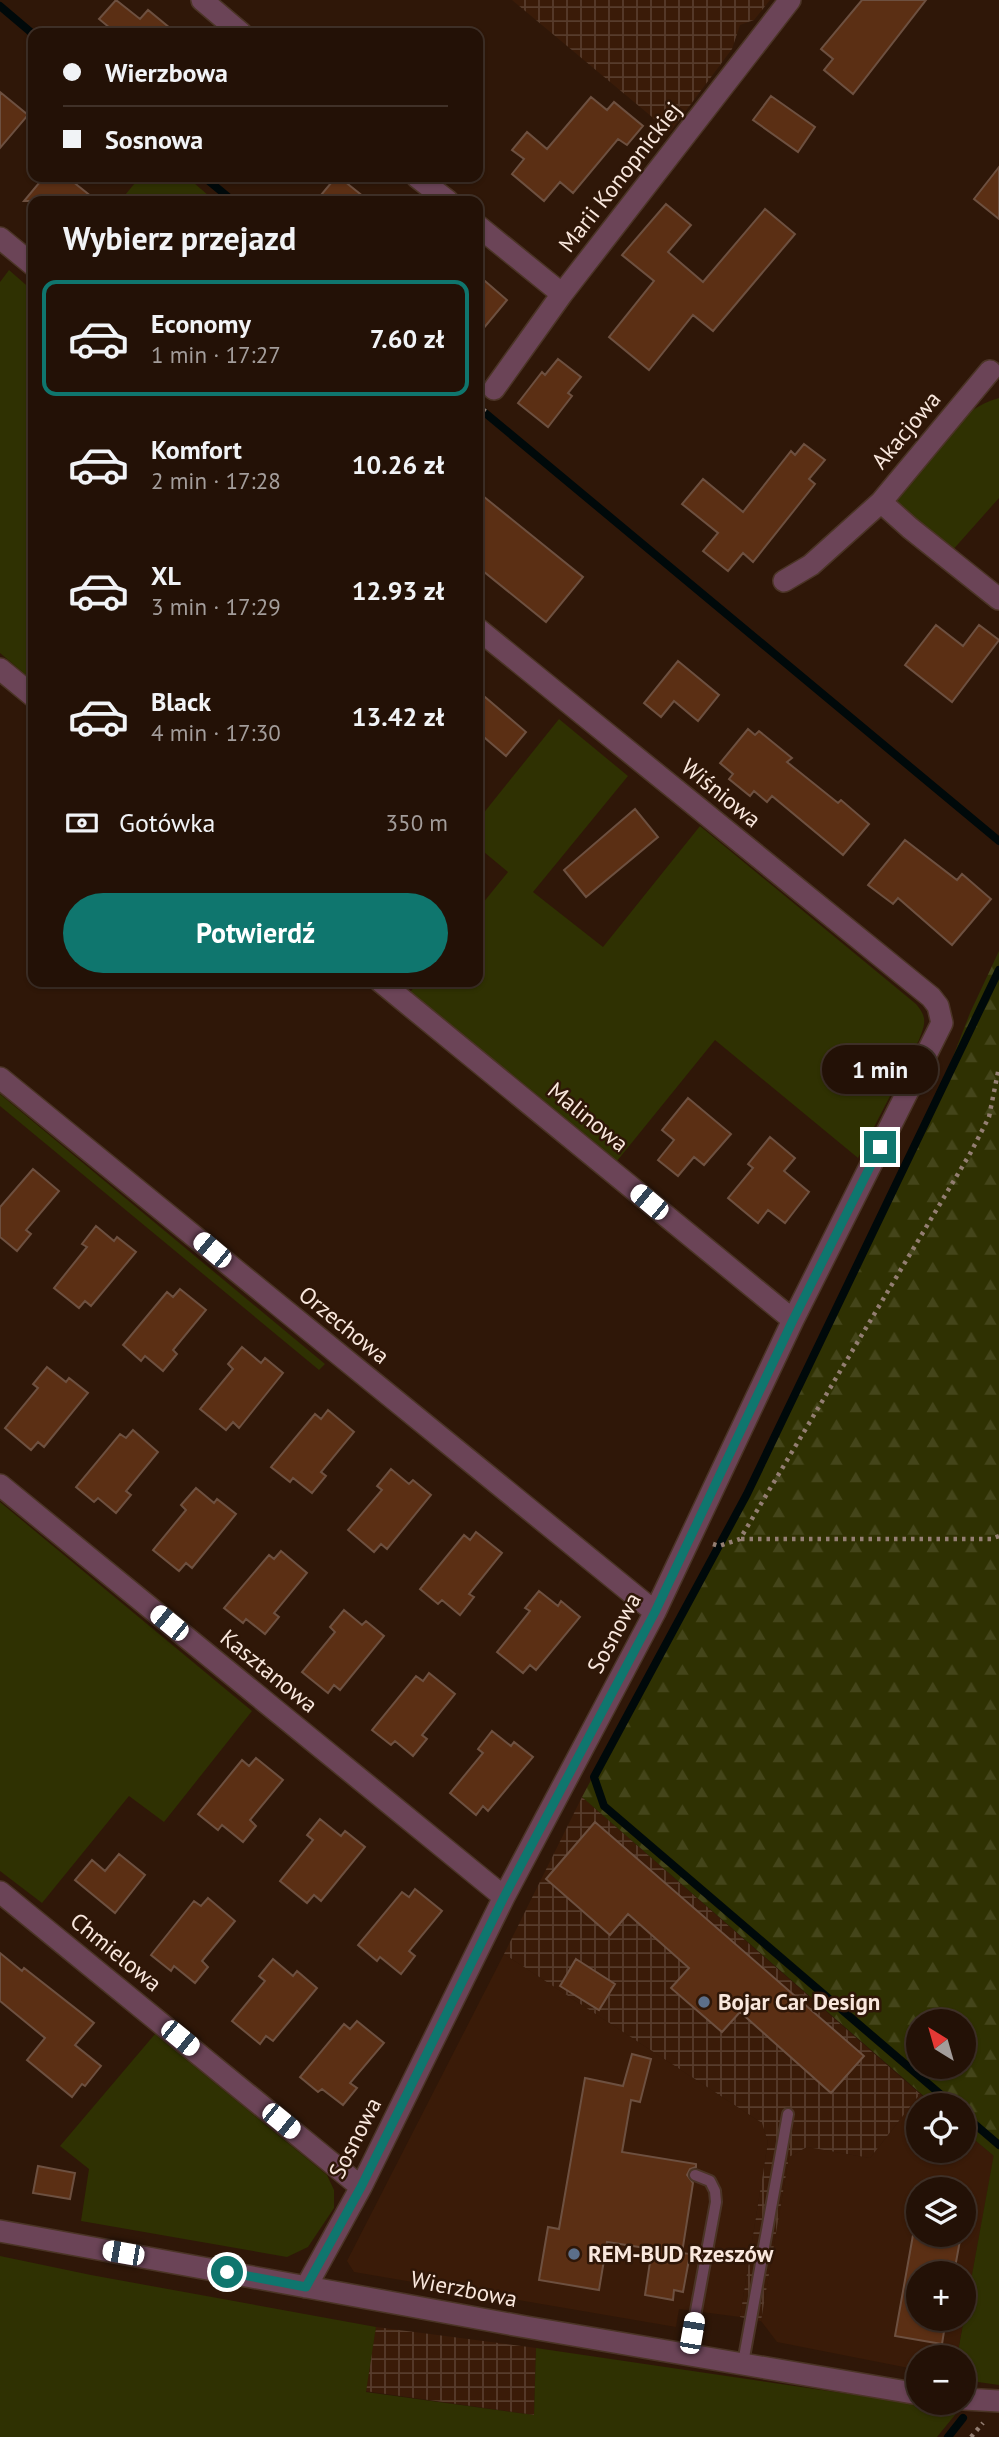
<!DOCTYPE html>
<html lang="pl">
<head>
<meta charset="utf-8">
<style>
	:root { --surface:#231106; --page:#2f1f14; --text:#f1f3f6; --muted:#a39d9b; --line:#403128; --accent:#0f766e }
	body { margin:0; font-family:"PT Sans",sans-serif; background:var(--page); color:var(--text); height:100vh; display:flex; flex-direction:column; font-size:26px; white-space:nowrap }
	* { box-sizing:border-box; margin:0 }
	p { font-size:23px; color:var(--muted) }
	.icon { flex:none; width:38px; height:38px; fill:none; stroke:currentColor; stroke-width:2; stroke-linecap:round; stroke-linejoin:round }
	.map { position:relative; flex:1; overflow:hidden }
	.drawer { position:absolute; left:28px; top:196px; width:455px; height:791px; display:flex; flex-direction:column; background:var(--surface); border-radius:14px; box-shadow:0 2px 5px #0004,0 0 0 2px var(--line) }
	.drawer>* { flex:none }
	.hud { position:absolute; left:28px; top:28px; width:455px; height:154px; border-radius:14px; box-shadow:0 2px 5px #0004,0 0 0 2px var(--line); display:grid; align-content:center; height:154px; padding:0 35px; background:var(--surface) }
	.needle { width:46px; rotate:323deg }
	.tools { position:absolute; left:906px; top:2009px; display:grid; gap:14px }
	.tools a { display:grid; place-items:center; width:70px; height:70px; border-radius:50%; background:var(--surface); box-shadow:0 2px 5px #0004,0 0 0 2px var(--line); font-size:35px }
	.end { position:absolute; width:32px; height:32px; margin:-16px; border:9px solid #0f766e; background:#fff; box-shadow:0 0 0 4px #fff }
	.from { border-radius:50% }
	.bubble { position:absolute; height:49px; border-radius:24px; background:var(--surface); box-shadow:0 2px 5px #0004,0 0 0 2px var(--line); font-size:23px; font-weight:800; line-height:49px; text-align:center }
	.car { position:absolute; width:21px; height:42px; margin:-21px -10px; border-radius:9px; box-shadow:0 0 5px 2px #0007; background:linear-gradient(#fff 24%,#345 0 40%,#fff 0 76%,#345 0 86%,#fff 0) }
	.hud b { display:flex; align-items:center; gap:24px; height:66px; font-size:26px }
	.hud b+b { border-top:2px solid var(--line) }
	.hud i { width:18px; height:18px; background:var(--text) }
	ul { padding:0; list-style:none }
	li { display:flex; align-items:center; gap:21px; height:116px; margin:0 14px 10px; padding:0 21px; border:4px solid transparent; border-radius:14px }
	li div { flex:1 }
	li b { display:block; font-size:26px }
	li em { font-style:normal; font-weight:800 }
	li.active { border-color:var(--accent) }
	li>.icon { width:63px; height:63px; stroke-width:1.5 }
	h2 { padding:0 35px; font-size:32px; line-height:84px }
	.pay { display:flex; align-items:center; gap:18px; height:77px; padding:0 35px; font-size:26px }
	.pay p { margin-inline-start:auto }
	.cta { display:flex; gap:14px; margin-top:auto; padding:14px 35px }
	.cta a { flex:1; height:80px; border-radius:42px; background:var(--accent); color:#fff; font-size:28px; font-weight:800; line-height:80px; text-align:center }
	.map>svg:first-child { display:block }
	.built { fill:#3a1b08; fill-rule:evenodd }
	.industrial { fill:url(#industrial-grid) }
	.grass { fill:#2f3102 }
	.forest { fill:url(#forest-firs); fill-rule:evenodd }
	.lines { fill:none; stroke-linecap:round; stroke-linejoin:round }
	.stream { stroke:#00090a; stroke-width:8 }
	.building { fill:#5b2f14; stroke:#6d5040; stroke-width:2 }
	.lane-casing { stroke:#4b3426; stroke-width:14 }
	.street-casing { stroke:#4b3426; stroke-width:24 }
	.path { stroke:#937e72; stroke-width:4.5; stroke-dasharray:3.5 5; stroke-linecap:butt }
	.lane { stroke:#6b4457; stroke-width:10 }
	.street { stroke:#6b4457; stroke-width:21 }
	.route { stroke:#0f766e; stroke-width:9 }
	.service-dot { fill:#5c6f8a; stroke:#2f1708; stroke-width:2.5 }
	.labels { text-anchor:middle; stroke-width:5; stroke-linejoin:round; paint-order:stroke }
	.street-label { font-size:23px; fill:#f9e7dd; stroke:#2f1708 }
	.poi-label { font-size:23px; font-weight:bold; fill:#f9e7dd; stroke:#2f1708; text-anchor:start }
</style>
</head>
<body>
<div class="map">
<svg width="999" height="2437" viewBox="0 0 999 2437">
	<defs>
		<pattern id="industrial-grid" width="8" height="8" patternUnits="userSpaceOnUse" patternTransform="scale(1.75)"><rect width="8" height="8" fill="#3a1b08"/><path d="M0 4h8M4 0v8" fill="none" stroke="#573c2c"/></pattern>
		<pattern id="forest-firs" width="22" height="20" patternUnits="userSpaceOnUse" patternTransform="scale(1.75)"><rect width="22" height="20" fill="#2f3102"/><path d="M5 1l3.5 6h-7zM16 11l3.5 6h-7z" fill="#44451a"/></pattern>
	</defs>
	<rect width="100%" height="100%" fill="#2f1708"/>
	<path class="built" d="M 504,1954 L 762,2123 L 768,2142 L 740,2317 L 679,2309 L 676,2327 L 354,2272 L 347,2261 Z
		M 920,2094 L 934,2105 L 919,2105 L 919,2151 L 964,2151 L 964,2131 L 994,2156 L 964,2319 L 964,2273 L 919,2273 L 919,2319 L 964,2319 L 957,2357 L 919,2357 L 919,2370 L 777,2342 L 761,2321 L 789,2157 L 807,2147 L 870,2158 ZM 919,2189 L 964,2189 L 964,2235 L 919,2235 Z"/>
	<path class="industrial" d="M 512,0 L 770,0 L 754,20 L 740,25 L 732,49 L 670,132 Z
		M 582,1797 L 920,2094 L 870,2158 L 807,2147 L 789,2157 L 761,2321 L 740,2317 L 768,2142 L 762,2123 L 504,1954 Z
		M 376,2327 L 536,2348 L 534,2415 L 365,2391 Z"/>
	<path class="grass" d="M 140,177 L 187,177 L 215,201 L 120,201 Z
		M 9,270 L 33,291 L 33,681 L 0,653 L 0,282 Z
		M 999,398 L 999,498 L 951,552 L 902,511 L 897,501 L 902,491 C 929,457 956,409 999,398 Z
		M 559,719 L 628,776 L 533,892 L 603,947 L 700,826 L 916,1004 C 928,1018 925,1024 919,1040 L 858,1158 L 715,1040 L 617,1161 L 409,993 L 419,982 L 478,982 L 478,909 L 508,872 L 478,847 L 478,820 Z
		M 0,1094 L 325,1364 L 319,1370 L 0,1106 Z
		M 0,1502 L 252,1711 L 164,1822 L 129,1796 L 42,1903 L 0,1871 Z
		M 155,2034 L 327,2175 L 334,2190 L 334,2208 L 308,2247 L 287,2257 L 81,2221 L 89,2169 L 60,2146 Z
		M 999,2126 L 999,2385 L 964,2380 L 964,2357 L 957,2357 Z
		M 0,2256 L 91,2275 L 376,2327 L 366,2392 L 534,2415 L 536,2348 L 959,2410 L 937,2437 L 0,2437 Z"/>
	<path class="forest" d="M 999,951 L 999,2126 L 994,2156 L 964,2131 L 964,2105 L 934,2105 L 582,1797 L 803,1383 L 863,1251 L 918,1147 L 970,1013 ZM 919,2021 L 964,2021 L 964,2067 L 919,2067 Z"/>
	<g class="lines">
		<path class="stream" d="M 0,6 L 33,34
			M 204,177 L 233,201
			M 478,407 L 999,841
			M 953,2105 L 604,1806 L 594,1777 L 747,1494 L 999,970
			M 964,2115 L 999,2145
			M 948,2437 L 963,2418"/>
	</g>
	<path class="building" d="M 116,0 L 140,19 L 148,10 L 176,33 L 116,33 L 99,19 Z
		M 862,0 L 926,0 L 853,94 L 824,70 L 833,59 L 821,49 Z
		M 0,92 L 28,115 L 0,148 Z
		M 771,96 L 815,127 L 798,152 L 753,120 Z
		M 591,97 L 607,110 L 614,102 L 643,126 L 627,145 L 618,139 L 573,193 L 560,182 L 544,201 L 512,174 L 524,159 L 512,150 L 527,132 L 547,149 Z
		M 999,167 L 999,219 L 974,199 Z
		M 44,177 L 67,177 L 97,201 L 24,201 Z
		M 336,177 L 339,177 L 369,201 L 316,201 Z
		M 666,204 L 691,225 L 668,252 L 703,282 L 765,209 L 795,234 L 713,331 L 693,315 L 649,370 L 609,337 L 654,281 L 622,255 Z
		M 478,275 L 507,300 L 478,335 Z
		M 558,359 L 581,377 L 568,393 L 572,396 L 548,427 L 518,403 L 542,372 L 545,375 Z
		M 804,444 L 825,460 L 809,479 L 815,484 L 753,562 L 743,553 L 728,571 L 703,551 L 718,533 L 682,504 L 703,479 L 743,512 L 791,451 L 795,455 Z
		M 478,492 L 583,577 L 546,622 L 478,567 Z
		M 936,625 L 963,646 L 979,625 L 999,640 L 952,702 L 905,665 Z
		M 678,661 L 719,695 L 698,721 L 674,701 L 661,717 L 644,703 Z
		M 478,691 L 526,732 L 506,756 L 478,732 Z
		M 748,729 L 755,735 L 759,731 L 792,758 L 787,762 L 838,803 L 841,800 L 869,824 L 843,855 L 772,796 L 767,802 L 754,791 L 750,796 L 729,779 L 733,774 L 720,763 Z
		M 635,809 L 658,837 L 586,897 L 564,870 Z
		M 905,840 L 957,880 L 962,874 L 991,899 L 952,945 L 898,898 L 893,904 L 868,885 Z
		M 688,1098 L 731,1134 L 704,1165 L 694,1157 L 678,1176 L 658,1160 L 674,1140 L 662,1130 Z
		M 770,1137 L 795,1158 L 784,1171 L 809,1192 L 785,1223 L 768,1210 L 758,1223 L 728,1198 L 753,1168 L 748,1164 Z
		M 33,1169 L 59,1191 L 26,1230 L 31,1234 L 17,1251 L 0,1237 L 0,1207 Z
		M 96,1226 L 114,1241 L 117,1237 L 136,1252 L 91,1306 L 85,1301 L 79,1308 L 54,1288 L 87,1247 L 82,1244 Z
		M 180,1289 L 206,1310 L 173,1350 L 177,1354 L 163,1371 L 145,1356 L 141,1361 L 123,1345 L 167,1292 L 173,1297 Z
		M 242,1347 L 261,1363 L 265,1358 L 283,1373 L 239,1428 L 233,1422 L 226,1430 L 200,1409 L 233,1369 L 228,1364 Z
		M 47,1367 L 66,1382 L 69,1378 L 88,1393 L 44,1447 L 38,1442 L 31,1450 L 5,1428 L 38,1388 L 33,1384 Z
		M 328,1410 L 354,1432 L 321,1472 L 326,1476 L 312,1493 L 293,1478 L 290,1482 L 271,1467 L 315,1414 L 321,1419 Z
		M 133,1430 L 158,1452 L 126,1491 L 131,1495 L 116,1513 L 98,1498 L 94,1502 L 76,1487 L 120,1434 L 126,1438 Z
		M 391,1469 L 409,1484 L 413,1480 L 431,1495 L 387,1549 L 381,1544 L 374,1552 L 348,1530 L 382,1490 L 377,1486 Z
		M 196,1488 L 214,1503 L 217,1499 L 236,1514 L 192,1568 L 186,1563 L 179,1571 L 153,1550 L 186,1510 L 181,1505 Z
		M 476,1532 L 502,1553 L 469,1594 L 474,1597 L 460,1615 L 442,1600 L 438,1604 L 420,1589 L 464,1535 L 470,1540 Z
		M 281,1551 L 307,1573 L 274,1613 L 279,1617 L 265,1634 L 246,1619 L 243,1623 L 224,1608 L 269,1555 L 274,1559 Z
		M 539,1591 L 558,1606 L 561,1601 L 580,1617 L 536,1670 L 530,1665 L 523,1673 L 497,1652 L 530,1611 L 525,1608 Z
		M 344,1610 L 362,1625 L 366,1621 L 384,1636 L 340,1690 L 334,1685 L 328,1693 L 302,1672 L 335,1632 L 330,1627 Z
		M 429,1673 L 455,1694 L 422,1735 L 427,1739 L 413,1756 L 395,1741 L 391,1745 L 372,1730 L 416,1676 L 423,1681 Z
		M 492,1731 L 511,1746 L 514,1742 L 533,1757 L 488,1811 L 483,1806 L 476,1815 L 450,1793 L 483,1753 L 478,1749 Z
		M 256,1758 L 283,1780 L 250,1820 L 256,1826 L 243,1842 L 222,1825 L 218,1830 L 198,1814 L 242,1760 L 249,1766 Z
		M 320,1819 L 341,1836 L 345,1831 L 365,1847 L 321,1901 L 314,1895 L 307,1903 L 280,1881 L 313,1840 L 307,1835 Z
		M 595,1822 L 864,2056 L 831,2093 L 740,2012 L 722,2032 L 671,1988 L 689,1968 L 628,1914 L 610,1935 L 546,1879 Z
		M 119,1854 L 145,1875 L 115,1913 L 75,1880 L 92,1860 L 105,1871 Z
		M 415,1889 L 442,1911 L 409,1951 L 415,1956 L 401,1974 L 380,1957 L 377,1961 L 358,1945 L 402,1892 L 409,1897 Z
		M 208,1898 L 235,1921 L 202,1961 L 208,1967 L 195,1983 L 174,1966 L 171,1971 L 151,1955 L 194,1901 L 201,1906 Z
		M 0,1953 L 22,1971 L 24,1968 L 94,2023 L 75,2045 L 101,2066 L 85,2086 L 82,2084 L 72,2097 L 27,2060 L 45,2038 L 0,2001 Z
		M 273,1959 L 293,1976 L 297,1971 L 317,1988 L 273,2041 L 266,2036 L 260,2044 L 232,2021 L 265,1981 L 259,1976 Z
		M 576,1959 L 615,1984 L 599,2010 L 560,1986 Z
		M 357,2021 L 384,2043 L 350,2083 L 357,2088 L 343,2105 L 322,2089 L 318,2092 L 300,2077 L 344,2024 L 350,2029 Z
		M 632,2054 L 651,2059 L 640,2102 L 631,2100 L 622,2152 L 696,2164 L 696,2167 L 690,2169 L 687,2175 L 693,2183 L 682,2253 L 690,2254 L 683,2292 L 674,2290 L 673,2300 L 645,2295 L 652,2249 L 607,2242 L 599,2290 L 539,2280 L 548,2227 L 559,2229 L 585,2078 L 623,2086 Z
		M 38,2166 L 75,2173 L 70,2199 L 33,2193 Z
		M 913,2235 L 961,2235 L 954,2273 L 919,2273 L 919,2319 L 946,2319 L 942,2344 L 895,2336 Z"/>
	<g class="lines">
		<defs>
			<path id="lane" d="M 688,2354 L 716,2202 L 715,2191 L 710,2181 L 695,2175
				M 743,2363 L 788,2114"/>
			<path id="street" d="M 202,0 L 241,33
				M 417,177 L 448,201
				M 478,226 L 562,294
				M 0,238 L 33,265
				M 990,371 L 881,502 L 910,528 L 999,599
				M 494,389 L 562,294 L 790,0
				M 784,581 L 811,565 L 881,502
				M 0,669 L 33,696
				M 381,982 L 793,1320
				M 0,1078 L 655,1612
				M 0,1485 L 504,1897
				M 0,1892 L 361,2187
				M 0,2231 L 526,2327 L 919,2394
				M 306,2287 L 361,2187 L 504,1897 L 655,1612 L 793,1320 L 942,1023 L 938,1006 L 931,997 L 478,629
				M 964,2399 L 999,2401"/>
		</defs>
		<use href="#lane" class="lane-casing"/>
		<use href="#street" class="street-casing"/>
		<path class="path" d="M 478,418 L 486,407
			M 741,1539 L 991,1539 L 999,1536
			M 713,1544 L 719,1546 L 740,1539 L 971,1152 L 989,1117 L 999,1067
			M 971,2437 L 983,2423"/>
		<use href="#lane" class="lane"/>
		<use href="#street" class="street"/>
	</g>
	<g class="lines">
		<path class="route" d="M 227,2272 L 306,2287 L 361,2187 L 504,1897 L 655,1612 L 793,1320 L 880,1147"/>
	</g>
	<g class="service-dot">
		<circle cx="704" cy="2002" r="7"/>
		<circle cx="574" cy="2254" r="7"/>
	</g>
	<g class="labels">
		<g class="street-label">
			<text transform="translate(620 177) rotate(-52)" y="8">Marii Konopnickiej</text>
			<text transform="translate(906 430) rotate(-50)" y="8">Akacjowa</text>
			<text transform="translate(721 793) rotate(39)" y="8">Wiśniowa</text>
			<text transform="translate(588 1117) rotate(39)" y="8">Malinowa</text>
			<text transform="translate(344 1325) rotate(39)" y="8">Orzechowa</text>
			<text transform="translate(614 1633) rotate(-62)" y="8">Sosnowa</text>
			<text transform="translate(269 1671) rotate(39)" y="8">Kasztanowa</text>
			<text transform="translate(116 1952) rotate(39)" y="8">Chmielowa</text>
			<text transform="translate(355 2138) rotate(-63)" y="8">Sosnowa</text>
			<text transform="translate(464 2289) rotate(11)" y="8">Wierzbowa</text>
		</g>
		<g class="poi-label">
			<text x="718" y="2010">Bojar Car Design</text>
			<text x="588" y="2262">REM-BUD Rzeszów</text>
		</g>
	</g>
</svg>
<div class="tools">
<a><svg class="needle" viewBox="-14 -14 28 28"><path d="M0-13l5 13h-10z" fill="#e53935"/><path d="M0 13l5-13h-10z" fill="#a39d9b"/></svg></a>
<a><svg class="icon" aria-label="locate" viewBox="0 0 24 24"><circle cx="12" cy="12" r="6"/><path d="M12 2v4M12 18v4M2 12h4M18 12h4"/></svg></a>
<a><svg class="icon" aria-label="layers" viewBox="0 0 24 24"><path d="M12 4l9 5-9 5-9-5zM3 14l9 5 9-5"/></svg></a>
<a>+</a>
<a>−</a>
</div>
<i class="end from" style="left:227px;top:2272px"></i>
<i class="end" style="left:880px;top:1147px"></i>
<div class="bubble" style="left:822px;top:1045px;width:116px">1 min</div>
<i class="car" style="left:649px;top:1202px;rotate:310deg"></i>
<i class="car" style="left:212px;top:1250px;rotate:310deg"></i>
<i class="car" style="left:169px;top:1623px;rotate:309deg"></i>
<i class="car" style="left:180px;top:2038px;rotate:129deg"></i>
<i class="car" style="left:281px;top:2121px;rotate:129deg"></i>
<i class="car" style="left:123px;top:2253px;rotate:280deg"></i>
<i class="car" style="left:692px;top:2333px;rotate:10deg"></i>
<div class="hud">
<b><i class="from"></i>Wierzbowa</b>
<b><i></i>Sosnowa</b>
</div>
<section class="drawer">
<h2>Wybierz przejazd</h2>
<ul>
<li class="active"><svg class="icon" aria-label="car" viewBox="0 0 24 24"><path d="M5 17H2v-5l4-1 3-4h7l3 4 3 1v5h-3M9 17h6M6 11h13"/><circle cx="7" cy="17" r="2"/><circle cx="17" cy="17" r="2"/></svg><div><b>Economy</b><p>1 min · 17:27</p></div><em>7.60 zł</em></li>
<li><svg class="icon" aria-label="car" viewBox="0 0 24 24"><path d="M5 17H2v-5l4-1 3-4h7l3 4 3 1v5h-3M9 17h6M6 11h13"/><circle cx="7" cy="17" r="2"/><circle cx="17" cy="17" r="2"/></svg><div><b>Komfort</b><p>2 min · 17:28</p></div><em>10.26 zł</em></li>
<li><svg class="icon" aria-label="car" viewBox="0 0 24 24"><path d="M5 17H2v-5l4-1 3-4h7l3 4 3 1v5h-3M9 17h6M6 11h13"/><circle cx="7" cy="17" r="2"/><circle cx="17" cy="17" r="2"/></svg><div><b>XL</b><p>3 min · 17:29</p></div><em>12.93 zł</em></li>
<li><svg class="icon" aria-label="car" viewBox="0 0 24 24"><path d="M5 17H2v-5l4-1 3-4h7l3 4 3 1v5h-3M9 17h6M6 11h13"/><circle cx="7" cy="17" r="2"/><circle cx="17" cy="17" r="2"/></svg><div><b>Black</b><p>4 min · 17:30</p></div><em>13.42 zł</em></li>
</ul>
<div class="pay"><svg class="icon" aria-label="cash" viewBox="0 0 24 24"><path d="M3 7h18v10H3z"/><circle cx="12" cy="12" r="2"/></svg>Gotówka<p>350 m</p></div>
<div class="cta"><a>Potwierdź</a></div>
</section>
</div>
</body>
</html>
